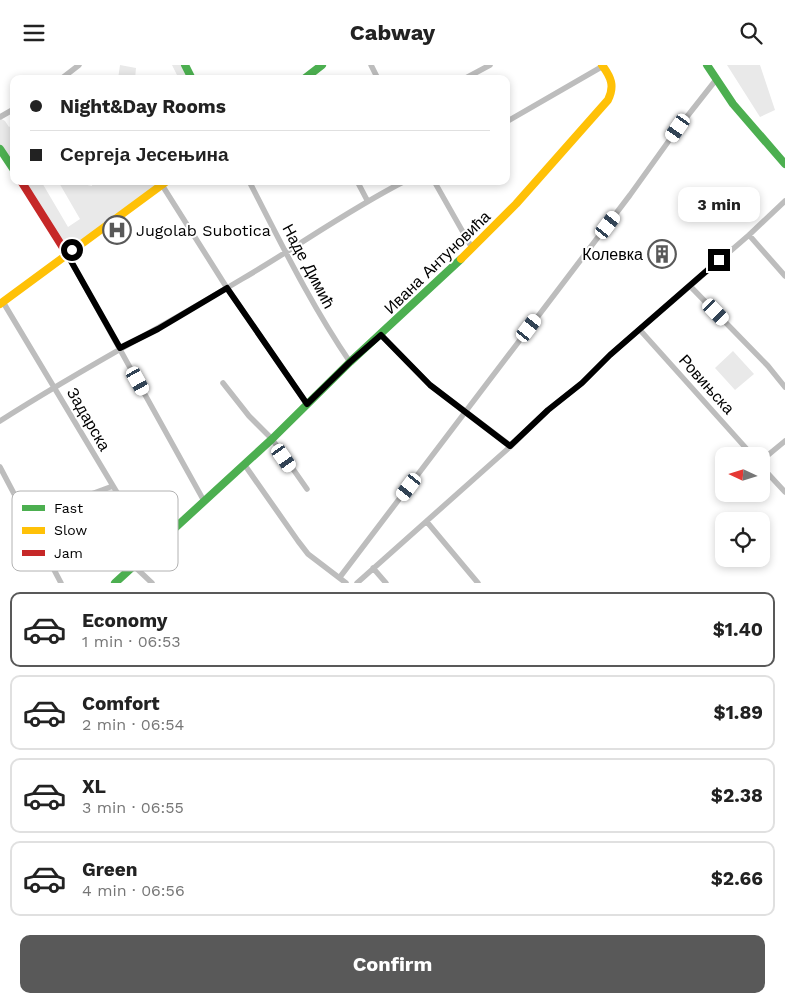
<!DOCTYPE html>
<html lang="en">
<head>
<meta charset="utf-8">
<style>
	:root { --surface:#fff; --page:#f6f6f6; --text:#222; --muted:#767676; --line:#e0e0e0; --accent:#595959 }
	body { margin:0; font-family:"Work Sans",sans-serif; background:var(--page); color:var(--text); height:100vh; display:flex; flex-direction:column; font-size:19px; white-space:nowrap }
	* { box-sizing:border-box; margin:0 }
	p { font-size:16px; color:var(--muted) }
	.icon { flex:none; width:28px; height:28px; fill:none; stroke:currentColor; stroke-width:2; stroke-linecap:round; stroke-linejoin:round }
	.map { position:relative; height:518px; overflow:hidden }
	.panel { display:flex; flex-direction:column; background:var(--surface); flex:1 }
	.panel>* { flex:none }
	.banner { position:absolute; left:10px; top:10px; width:500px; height:110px; border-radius:10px; box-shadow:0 2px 8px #0003; display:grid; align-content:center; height:110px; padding:0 20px; background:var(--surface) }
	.needle { width:32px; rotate:274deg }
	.fabs { position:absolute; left:715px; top:382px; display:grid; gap:10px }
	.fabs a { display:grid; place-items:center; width:55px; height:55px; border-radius:10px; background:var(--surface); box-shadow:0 2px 8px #0003; font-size:25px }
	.end { position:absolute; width:22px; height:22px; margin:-11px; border:6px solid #000; background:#fff; box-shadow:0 0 0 2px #fff }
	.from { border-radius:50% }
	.bubble { position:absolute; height:35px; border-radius:10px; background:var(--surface); box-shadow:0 2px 8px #0003; font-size:16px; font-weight:700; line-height:35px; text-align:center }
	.car { position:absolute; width:15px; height:30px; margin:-15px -8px; border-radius:6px; box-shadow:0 0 4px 1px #0007; background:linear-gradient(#fff 24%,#345 0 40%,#fff 0 76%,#345 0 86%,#fff 0) }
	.banner b { display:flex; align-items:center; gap:18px; height:48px; font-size:19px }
	.banner b+b { border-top:1px solid var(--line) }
	.banner i { width:12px; height:12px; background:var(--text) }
	ul { padding:9px 0 0; list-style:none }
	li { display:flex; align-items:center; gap:15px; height:75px; margin:0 10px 8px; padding:0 10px; border:2px solid var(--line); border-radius:10px }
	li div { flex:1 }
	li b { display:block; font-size:19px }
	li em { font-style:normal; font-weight:700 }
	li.selected { border-color:var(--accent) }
	li>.icon { width:45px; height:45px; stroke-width:1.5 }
	.primary-button { display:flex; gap:10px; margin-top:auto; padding:10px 20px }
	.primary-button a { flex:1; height:58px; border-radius:10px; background:var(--accent); color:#fff; font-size:20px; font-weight:700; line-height:58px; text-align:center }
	header { display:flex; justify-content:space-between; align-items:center; height:65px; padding:0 20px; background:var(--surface); font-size:22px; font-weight:700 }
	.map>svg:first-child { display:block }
	.green { fill:#e9e9e9 }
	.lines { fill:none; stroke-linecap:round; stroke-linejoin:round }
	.street { stroke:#bdbdbd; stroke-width:5.5 }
	.fast { stroke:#4caf50; stroke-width:8 }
	.slow { stroke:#ffc107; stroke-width:8 }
	.jam { stroke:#c62828; stroke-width:8 }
	.route { stroke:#000; stroke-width:6 }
	.labels { text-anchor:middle; stroke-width:4; stroke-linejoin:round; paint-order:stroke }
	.poi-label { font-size:16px; fill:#000; stroke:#fff; text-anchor:start }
	.street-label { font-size:16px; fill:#000; stroke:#fff }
	.key { fill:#fff; stroke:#b2b2b2; stroke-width:1 }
	.key-label { font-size:14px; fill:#000 }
</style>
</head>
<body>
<header><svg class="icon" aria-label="menu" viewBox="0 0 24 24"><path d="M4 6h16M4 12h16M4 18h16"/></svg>Cabway<svg class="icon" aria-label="search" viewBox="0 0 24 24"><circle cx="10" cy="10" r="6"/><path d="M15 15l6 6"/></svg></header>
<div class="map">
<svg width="785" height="518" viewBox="0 0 785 518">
	<rect width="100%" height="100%" fill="#fff"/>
	<path class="green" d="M 120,0 L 136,3 L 135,14 L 118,14 Z
		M 172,0 L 185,0 L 192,14 L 179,14 Z
		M 727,0 L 760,0 L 775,45 L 760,52 Z
		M 0,53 L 5,56 L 9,62 L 14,59 L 14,105 L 0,84 Z
		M 21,116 L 41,116 L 68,162 L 80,154 L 58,116 L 69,116 L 70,120 L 83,119 L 92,121 L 92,116 L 167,116 L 67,189 Z
		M 733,286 L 754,309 L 735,325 L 715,303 Z"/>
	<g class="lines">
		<path class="street" d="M 371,0 L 378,14
			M 61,14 L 79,0
			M 464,14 L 490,0
			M 0,52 L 14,44
			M 506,57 L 603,1
			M 249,116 C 281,178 311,240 350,297
			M 357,116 L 367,135
			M 434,116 L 472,183
			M 162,120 L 227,223 L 307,339
			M 749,170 L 785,211
			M 67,189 L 204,436
			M 690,221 L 768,301 L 785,322
			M 3,237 L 152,486
			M 640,265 L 753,391
			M 381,270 L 430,320 L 511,381
			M 223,318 L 249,351 L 272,374 L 307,424
			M 0,356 C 79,305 162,262 242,214 C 297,182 348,145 405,116
			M 761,396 L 785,376
			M 244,399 L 298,476 L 308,489 L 346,518
			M 761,401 L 785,427
			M 0,402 L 61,518
			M 27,453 L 113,421
			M 427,457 L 478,518
			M 134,501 L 152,518
			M 373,503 L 386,518
			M 340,512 L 630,130 L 678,63 L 715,16
			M 357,518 L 511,381 L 548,345 L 582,318 L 610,290 L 749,170 L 785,136"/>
		<path class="fast" d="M 185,0 L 192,14
			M 707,0 L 733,39 L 785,99
			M 304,14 L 322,0
			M 0,84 L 14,105
			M 115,518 L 272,374 L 350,297 L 461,194"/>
		<path class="slow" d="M 461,194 L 516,139 L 608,35 C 615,21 611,12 602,0
			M 0,239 L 167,116"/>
		<path class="jam" d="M 21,116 L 67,189"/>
	</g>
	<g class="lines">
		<path class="route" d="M 72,185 L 67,189 L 120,283 L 158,264 L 227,223 L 307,339 L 350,297 L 381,270 L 430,320 L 510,381 L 548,345 L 582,318 L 610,290 L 719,195"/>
	</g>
	<defs>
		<symbol id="hospital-ring" viewBox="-11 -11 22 22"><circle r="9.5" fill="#fff" stroke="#595959" stroke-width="1.5"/><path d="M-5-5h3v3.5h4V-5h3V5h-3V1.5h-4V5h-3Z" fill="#595959"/></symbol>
		<symbol id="building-ring" viewBox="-11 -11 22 22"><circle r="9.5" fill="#fff" stroke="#595959" stroke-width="1.5"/><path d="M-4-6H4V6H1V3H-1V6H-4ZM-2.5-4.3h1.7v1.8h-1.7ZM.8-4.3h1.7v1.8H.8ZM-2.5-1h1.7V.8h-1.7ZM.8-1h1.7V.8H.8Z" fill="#595959"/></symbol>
	</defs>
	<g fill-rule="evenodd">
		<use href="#hospital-ring" x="101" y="149" width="32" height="32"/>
		<use href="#building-ring" x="646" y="173" width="32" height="32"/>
	</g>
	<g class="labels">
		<g class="poi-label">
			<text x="136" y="171">Jugolab Subotica</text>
			<text x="643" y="195" text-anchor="end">Колевка</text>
		</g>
		<g class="street-label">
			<text transform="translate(437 197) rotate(-44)" y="6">Ивана Антуновића</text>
			<text transform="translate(309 201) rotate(62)" y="6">Наде Димић</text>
			<text transform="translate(707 319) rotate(48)" y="6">Ровињска</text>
			<text transform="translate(89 354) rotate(60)" y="6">Задарска</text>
		</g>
	</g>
	<rect x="12" y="426" width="166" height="80" rx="8" class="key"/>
	<rect x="22" y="440" width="23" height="6" fill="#4caf50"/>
	<rect x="22" y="462" width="23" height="7" fill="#ffc107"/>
	<rect x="22" y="485" width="23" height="6" fill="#c62828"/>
	<g class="key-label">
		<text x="54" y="448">Fast</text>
		<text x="54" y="470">Slow</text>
		<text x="54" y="493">Jam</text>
	</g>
</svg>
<div class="fabs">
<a><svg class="needle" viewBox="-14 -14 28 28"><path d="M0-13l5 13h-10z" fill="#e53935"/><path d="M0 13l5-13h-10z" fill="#767676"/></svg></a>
<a><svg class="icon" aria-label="locate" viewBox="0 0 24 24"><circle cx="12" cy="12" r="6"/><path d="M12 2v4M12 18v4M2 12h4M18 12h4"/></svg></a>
</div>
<i class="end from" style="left:72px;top:185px"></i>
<i class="end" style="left:719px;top:195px"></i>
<div class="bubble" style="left:678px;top:122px;width:82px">3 min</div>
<i class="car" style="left:678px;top:63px;rotate:215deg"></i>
<i class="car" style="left:608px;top:160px;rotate:37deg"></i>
<i class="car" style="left:716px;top:247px;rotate:136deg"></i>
<i class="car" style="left:529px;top:263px;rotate:37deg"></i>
<i class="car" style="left:138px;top:316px;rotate:151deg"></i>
<i class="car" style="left:284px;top:393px;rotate:145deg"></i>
<i class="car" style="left:409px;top:422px;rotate:217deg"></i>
<div class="banner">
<b><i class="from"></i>Night&amp;Day Rooms</b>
<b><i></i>Сергеја Јесењина</b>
</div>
</div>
<section class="panel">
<ul>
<li class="selected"><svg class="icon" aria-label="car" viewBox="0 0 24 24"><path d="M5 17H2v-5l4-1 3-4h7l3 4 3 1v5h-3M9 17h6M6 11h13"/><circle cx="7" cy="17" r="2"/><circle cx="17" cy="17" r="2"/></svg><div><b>Economy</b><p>1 min · 06:53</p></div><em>$1.40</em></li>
<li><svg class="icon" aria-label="car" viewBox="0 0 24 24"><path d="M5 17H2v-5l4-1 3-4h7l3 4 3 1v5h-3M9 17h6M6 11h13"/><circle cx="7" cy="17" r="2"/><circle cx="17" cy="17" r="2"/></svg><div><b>Comfort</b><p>2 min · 06:54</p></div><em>$1.89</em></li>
<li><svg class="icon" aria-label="car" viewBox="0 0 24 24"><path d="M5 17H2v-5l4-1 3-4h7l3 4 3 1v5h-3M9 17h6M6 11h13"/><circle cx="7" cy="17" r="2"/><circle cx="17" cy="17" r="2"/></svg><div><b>XL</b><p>3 min · 06:55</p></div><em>$2.38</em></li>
<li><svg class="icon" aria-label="car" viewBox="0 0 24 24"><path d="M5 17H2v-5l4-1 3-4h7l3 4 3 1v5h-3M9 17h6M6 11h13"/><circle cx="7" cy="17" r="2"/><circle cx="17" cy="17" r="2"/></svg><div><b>Green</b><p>4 min · 06:56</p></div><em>$2.66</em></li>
</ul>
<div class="primary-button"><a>Confirm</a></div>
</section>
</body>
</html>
